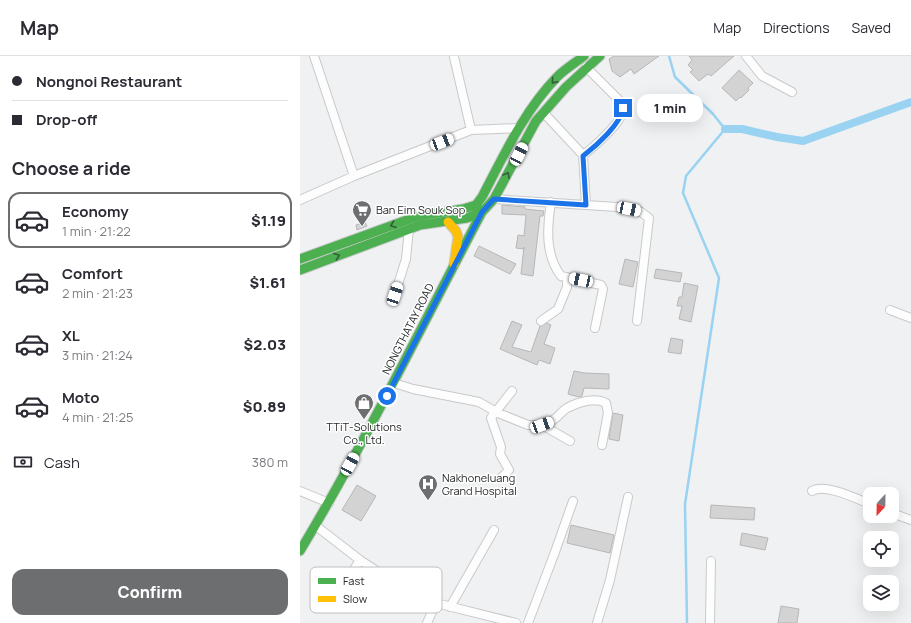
<!DOCTYPE html>
<html lang="en">
<head>
<meta charset="utf-8">
<style>
	:root { --surface:#fff; --page:#f2f2f3; --text:#2b2b33; --muted:#7c7c81; --line:#e1e1e2; --accent:#6d6e6f }
	body { margin:0; font-family:Manrope,sans-serif; background:var(--page); color:var(--text); height:100vh; display:flex; flex-direction:column; font-size:15px; white-space:nowrap }
	* { box-sizing:border-box; margin:0 }
	p { font-size:13px; color:var(--muted) }
	.icon { flex:none; width:22px; height:22px; fill:none; stroke:currentColor; stroke-width:2; stroke-linecap:round; stroke-linejoin:round }
	.map { position:relative; flex:1; overflow:hidden }
	.side { display:flex; flex-direction:column; background:var(--surface); width:300px }
	.side>* { flex:none }
	.top-card { display:grid; align-content:center; height:88px; padding:0 12px; background:var(--surface) }
	.needle { width:26px; rotate:202deg }
	.fabs { position:absolute; left:563px; top:431px; display:grid; gap:8px }
	.fabs a { display:grid; place-items:center; width:36px; height:36px; border-radius:8px; background:var(--surface); box-shadow:0 4px 16px #0002; font-size:20px }
	.end { position:absolute; width:18px; height:18px; margin:-9px; border:5px solid #1a73e8; background:#fff; box-shadow:0 0 0 2px #fff }
	.from { border-radius:50% }
	.bubble { position:absolute; height:28px; border-radius:12px; background:var(--surface); box-shadow:0 4px 16px #0002; font-size:13px; font-weight:800; line-height:28px; text-align:center }
	.car { position:absolute; width:12px; height:24px; margin:-12px -6px; border-radius:5px; box-shadow:0 0 3px 1px #0007; background:linear-gradient(#fff 24%,#345 0 40%,#fff 0 76%,#345 0 86%,#fff 0) }
	.top-card b { display:flex; align-items:center; gap:14px; height:38px; font-size:15px }
	.top-card b+b { border-top:1px solid var(--line) }
	.top-card i { width:10px; height:10px; background:var(--text) }
	ul { padding:0; list-style:none }
	li { display:flex; align-items:center; gap:12px; height:56px; margin:0 8px 6px; padding:0 4px; border:2px solid transparent; border-radius:12px }
	li div { flex:1 }
	li b { display:block; font-size:15px }
	li em { font-style:normal; font-weight:800 }
	li.current { border-color:var(--accent) }
	li>.icon { width:36px; height:36px; stroke-width:1.5 }
	h2 { padding:0 12px; font-size:18px; line-height:48px }
	.pay { display:flex; align-items:center; gap:10px; height:44px; padding:0 12px; font-size:15px }
	.pay p { margin-inline-start:auto }
	.primary-button { display:flex; gap:8px; margin-top:auto; padding:8px 12px }
	.primary-button a { flex:1; height:46px; border-radius:12px; background:var(--accent); color:#fff; font-size:16px; font-weight:800; line-height:46px; text-align:center }
	header { display:flex; align-items:center; gap:24px; box-sizing:border-box; height:56px; padding:0 20px; background:var(--surface); border-bottom:1px solid var(--line) }
	header strong { font-size:19px }
	nav { display:flex; gap:22px; margin-inline-start:auto; font-size:14px }
	main { display:flex; flex:1; min-height:0 }
	.map>svg:first-child { display:block }
	.lines { fill:none; stroke-linecap:round; stroke-linejoin:round }
	.stream { stroke:#9ad3f2; stroke-width:2.5 }
	.canal { stroke:#9ad3f2; stroke-width:8 }
	.building { fill:#d3d3d4; stroke:#b7b7b8 }
	.street-casing { stroke:#c8c9ca; stroke-width:10 }
	.fast-casing { stroke:#c8c9ca; stroke-width:11 }
	.slow-casing { stroke:#c8c9ca; stroke-width:11 }
	.street { stroke:#fdfdfd; stroke-width:8 }
	.fast { stroke:#4caf50; stroke-width:9 }
	.slow { stroke:#ffc107; stroke-width:9 }
	.oneway { stroke:#355d38 }
	.route { stroke:#1a73e8; stroke-width:5 }
	.labels { text-anchor:middle; stroke-width:3; stroke-linejoin:round; paint-order:stroke }
	.poi-label { font-size:11px; fill:#262728; stroke:#fff; text-anchor:start }
	.street-label { font-size:11px; fill:#262728; stroke:#fff }
	.key { fill:#fff; stroke:#bebebe; stroke-width:1 }
	.key-label { font-size:11px; fill:#262728 }
</style>
</head>
<body>
<header>
<strong>Map</strong>
<nav><a>Map</a><a>Directions</a><a>Saved</a></nav>
</header>
<main>
<section class="side">
<div class="top-card">
<b><i class="from"></i>Nongnoi Restaurant</b>
<b><i></i>Drop-off</b>
</div>
<h2>Choose a ride</h2>
<ul>
<li class="current"><svg class="icon" aria-label="car" viewBox="0 0 24 24"><path d="M5 17H2v-5l4-1 3-4h7l3 4 3 1v5h-3M9 17h6M6 11h13"/><circle cx="7" cy="17" r="2"/><circle cx="17" cy="17" r="2"/></svg><div><b>Economy</b><p>1 min · 21:22</p></div><em>$1.19</em></li>
<li><svg class="icon" aria-label="car" viewBox="0 0 24 24"><path d="M5 17H2v-5l4-1 3-4h7l3 4 3 1v5h-3M9 17h6M6 11h13"/><circle cx="7" cy="17" r="2"/><circle cx="17" cy="17" r="2"/></svg><div><b>Comfort</b><p>2 min · 21:23</p></div><em>$1.61</em></li>
<li><svg class="icon" aria-label="car" viewBox="0 0 24 24"><path d="M5 17H2v-5l4-1 3-4h7l3 4 3 1v5h-3M9 17h6M6 11h13"/><circle cx="7" cy="17" r="2"/><circle cx="17" cy="17" r="2"/></svg><div><b>XL</b><p>3 min · 21:24</p></div><em>$2.03</em></li>
<li><svg class="icon" aria-label="car" viewBox="0 0 24 24"><path d="M5 17H2v-5l4-1 3-4h7l3 4 3 1v5h-3M9 17h6M6 11h13"/><circle cx="7" cy="17" r="2"/><circle cx="17" cy="17" r="2"/></svg><div><b>Moto</b><p>4 min · 21:25</p></div><em>$0.89</em></li>
</ul>
<div class="pay"><svg class="icon" aria-label="cash" viewBox="0 0 24 24"><path d="M3 7h18v10H3z"/><circle cx="12" cy="12" r="2"/></svg>Cash<p>380 m</p></div>
<div class="primary-button"><a>Confirm</a></div>
</section>
<div class="map">
<svg width="611" height="567" viewBox="0 0 611 567">
	<rect width="100%" height="100%" fill="#f0f1f2"/>
	<g class="lines">
		<path class="stream" d="M 369,0 L 375,21 L 413,58 L 425,73 L 386,120 L 383,137 L 419,222 L 385,448 L 387,567"/>
		<path class="canal" d="M 425,73 L 442,73 L 477,81 L 503,85 L 611,46"/>
	</g>
	<path class="building" d="M 314,0 L 359,0 L 334,18 L 331,13 L 320,21 L 312,15 L 309,3 Z
		M 389,0 L 434,0 L 411,20 L 408,18 L 399,25 L 390,16 L 393,14 L 388,9 L 392,4 Z
		M 439,14 L 453,27 L 448,32 L 449,34 L 441,42 L 440,41 L 436,45 L 422,32 Z
		M 202,149 L 225,151 L 225,153 L 244,155 L 243,160 L 240,160 L 233,220 L 221,218 L 224,191 L 224,193 L 216,192 L 218,179 L 224,180 L 226,159 L 202,158 Z
		M 65,166 L 67,170 L 57,174 L 56,169 Z
		M 179,190 L 216,208 L 210,218 L 174,200 Z
		M 325,203 L 338,206 L 333,231 L 319,228 Z
		M 356,213 L 382,217 L 380,226 L 354,222 Z
		M 384,227 L 398,230 L 391,266 L 379,263 L 382,250 L 377,250 L 379,241 L 382,241 Z
		M 212,265 L 222,269 L 212,291 L 231,296 L 240,270 L 247,267 L 251,269 L 244,288 L 255,292 L 250,308 L 239,304 L 237,309 L 200,293 Z
		M 371,282 L 383,284 L 381,298 L 368,296 Z
		M 274,315 L 284,317 L 309,318 L 309,333 L 284,332 L 282,340 L 279,341 L 268,338 Z
		M 313,357 L 323,359 L 319,385 L 309,383 Z
		M 57,429 L 76,440 L 61,465 L 42,454 Z
		M 411,449 L 455,452 L 454,464 L 410,462 Z
		M 271,469 L 314,479 L 310,497 L 267,487 Z
		M 442,477 L 468,482 L 465,494 L 440,489 Z
		M 481,550 L 499,553 L 497,567 L 478,567 Z"/>
	<g class="lines">
		<defs>
			<path id="street" d="M 14,0 L 54,120
				M 446,0 L 462,20 L 492,36
				M 154,1 L 171,74
				M 243,56 L 283,99 C 293,92 316,71 321,60 C 323,56 323,52 322,47 L 286,11
				M 283,99 L 286,149
				M 194,143 L 317,151 L 341,156 L 349,162 L 337,265
				M 0,144 L 54,120 L 171,74 L 219,72
				M 251,146 C 247,172 245,199 261,220 L 301,229 L 303,233 L 295,272
				M 95,238 L 106,203 L 109,173
				M 590,254 L 611,262
				M 241,265 L 258,253 L 267,231 L 267,222
				M 94,327 L 113,333 L 179,346 L 198,357 L 228,369 L 242,369 L 270,385
				M 242,369 C 245,368 250,367 253,364 C 258,361 262,355 267,352 C 278,346 295,341 306,347 L 308,357 L 302,389
				M 201,422 L 209,414 L 200,398 L 201,391 L 191,362 L 212,335
				M 0,435 L 29,447
				M 512,435 C 525,427 557,443 570,448
				M 592,457 L 611,464
				M 16,470 L 60,504 L 91,524 L 136,547 L 216,567
				M 54,546 C 48,542 42,539 43,531 L 60,504
				M 150,551 L 194,474
				M 127,567 L 136,547
				M 228,567 L 255,496 L 273,445
				M 297,567 L 310,524 L 328,441
				M 410,567 L 411,505"/>
			<path id="fast" d="M 0,203 L 118,160 L 163,153 L 176,149 L 182,141 C 204,99 224,55 257,21 C 265,13 275,7 284,0
				M 0,214 L 120,169 L 167,162 L 182,156 L 194,143 L 236,65 L 266,31 L 300,0
				M 0,495 C 66,385 122,269 182,156 L 179,153"/>
			<path id="slow" d="M 148,166 L 156,175 L 158,181 L 154,208"/>
		</defs>
		<use href="#street" class="street-casing"/>
		<use href="#fast" class="fast-casing"/>
		<use href="#slow" class="slow-casing"/>
		<use href="#street" class="street"/>
		<use href="#fast" class="fast"/>
		<use href="#slow" class="slow"/>
	</g>
	<defs><path id="oneway-chevron" d="M-2-3.5L2.5 0L-2 3.5" fill="none" stroke-width="1.6" stroke-linecap="round" stroke-linejoin="round"/></defs>
	<g class="oneway">
		<use href="#oneway-chevron" transform="translate(254 25) rotate(131)"/>
		<use href="#oneway-chevron" transform="translate(207 119) rotate(-61)"/>
		<use href="#oneway-chevron" transform="translate(93 169) rotate(160)"/>
		<use href="#oneway-chevron" transform="translate(37 200) rotate(-20)"/>
	</g>
	<g class="lines">
		<path class="route" d="M 87,340 L 182,156 L 194,143 L 286,149 L 283,100 C 296,90 321,68 323,52"/>
	</g>
	<defs>
		<symbol id="supermarket-pin" viewBox="-11 -11 22 30"><path d="M0 17L-7.5 6A9.5 9.5 0 1 1 7.5 6Z" fill="#6d6e6f" stroke="#fff"/><path d="M-6-5.5h2.5l.6 2H6L4.5 2H-2.5L-4.4-4H-6ZM-1.5 3.2a1.3 1.3 0 1 0 .1 0ZM3 3.2a1.3 1.3 0 1 0 .1 0Z" fill="#fff"/></symbol>
		<symbol id="shop-pin" viewBox="-11 -11 22 30"><path d="M0 17L-7.5 6A9.5 9.5 0 1 1 7.5 6Z" fill="#6d6e6f" stroke="#fff"/><path d="M-5-2.5h2.3a2.7 3.5 0 0 1 5.4 0H5L5.5 6h-11ZM-1.5-2.5h3a1.5 2.3 0 0 0-3 0Z" fill="#fff"/></symbol>
		<symbol id="hospital-pin" viewBox="-11 -11 22 30"><path d="M0 17L-7.5 6A9.5 9.5 0 1 1 7.5 6Z" fill="#6d6e6f" stroke="#fff"/><path d="M-5-5h3v3.5h4V-5h3V5h-3V1.5h-4V5h-3Z" fill="#fff"/></symbol>
	</defs>
	<g fill-rule="evenodd">
		<use href="#supermarket-pin" x="51" y="143" width="22" height="30"/>
		<use href="#shop-pin" x="53" y="336" width="22" height="30"/>
		<use href="#hospital-pin" x="117" y="417" width="22" height="30"/>
	</g>
	<g class="labels">
		<g class="poi-label">
			<text x="76" y="158">Ban Eim Souk Sop</text>
			<text x="64" y="375" text-anchor="middle">TTiT-Solutions<tspan x="64" dy="13">Co., Ltd.</tspan></text>
			<text x="142" y="426">Nakhoneluang<tspan x="142" dy="13">Grand Hospital</tspan></text>
		</g>
		<g class="street-label">
			<text transform="translate(108 273) rotate(-63)" y="4">NONGTHATAY ROAD</text>
		</g>
	</g>
	<rect x="10" y="511" width="132" height="46" rx="6" class="key"/>
	<rect x="18" y="522" width="18" height="6" fill="#4caf50"/>
	<rect x="18" y="540" width="18" height="6" fill="#ffc107"/>
	<g class="key-label">
		<text x="43" y="529">Fast</text>
		<text x="43" y="547">Slow</text>
	</g>
</svg>
<div class="fabs">
<a><svg class="needle" viewBox="-14 -14 28 28"><path d="M0-13l5 13h-10z" fill="#e53935"/><path d="M0 13l5-13h-10z" fill="#7c7c81"/></svg></a>
<a><svg class="icon" aria-label="locate" viewBox="0 0 24 24"><circle cx="12" cy="12" r="6"/><path d="M12 2v4M12 18v4M2 12h4M18 12h4"/></svg></a>
<a><svg class="icon" aria-label="layers" viewBox="0 0 24 24"><path d="M12 4l9 5-9 5-9-5zM3 14l9 5 9-5"/></svg></a>
</div>
<i class="end from" style="left:87px;top:340px"></i>
<i class="end" style="left:323px;top:52px"></i>
<div class="bubble" style="left:337px;top:38px;width:66px">1 min</div>
<i class="car" style="left:142px;top:86px;rotate:69deg"></i>
<i class="car" style="left:219px;top:98px;rotate:27deg"></i>
<i class="car" style="left:329px;top:153px;rotate:102deg"></i>
<i class="car" style="left:281px;top:224px;rotate:282deg"></i>
<i class="car" style="left:95px;top:238px;rotate:18deg"></i>
<i class="car" style="left:242px;top:369px;rotate:70deg"></i>
<i class="car" style="left:50px;top:408px;rotate:29deg"></i>
</div>
</main>
</body>
</html>
